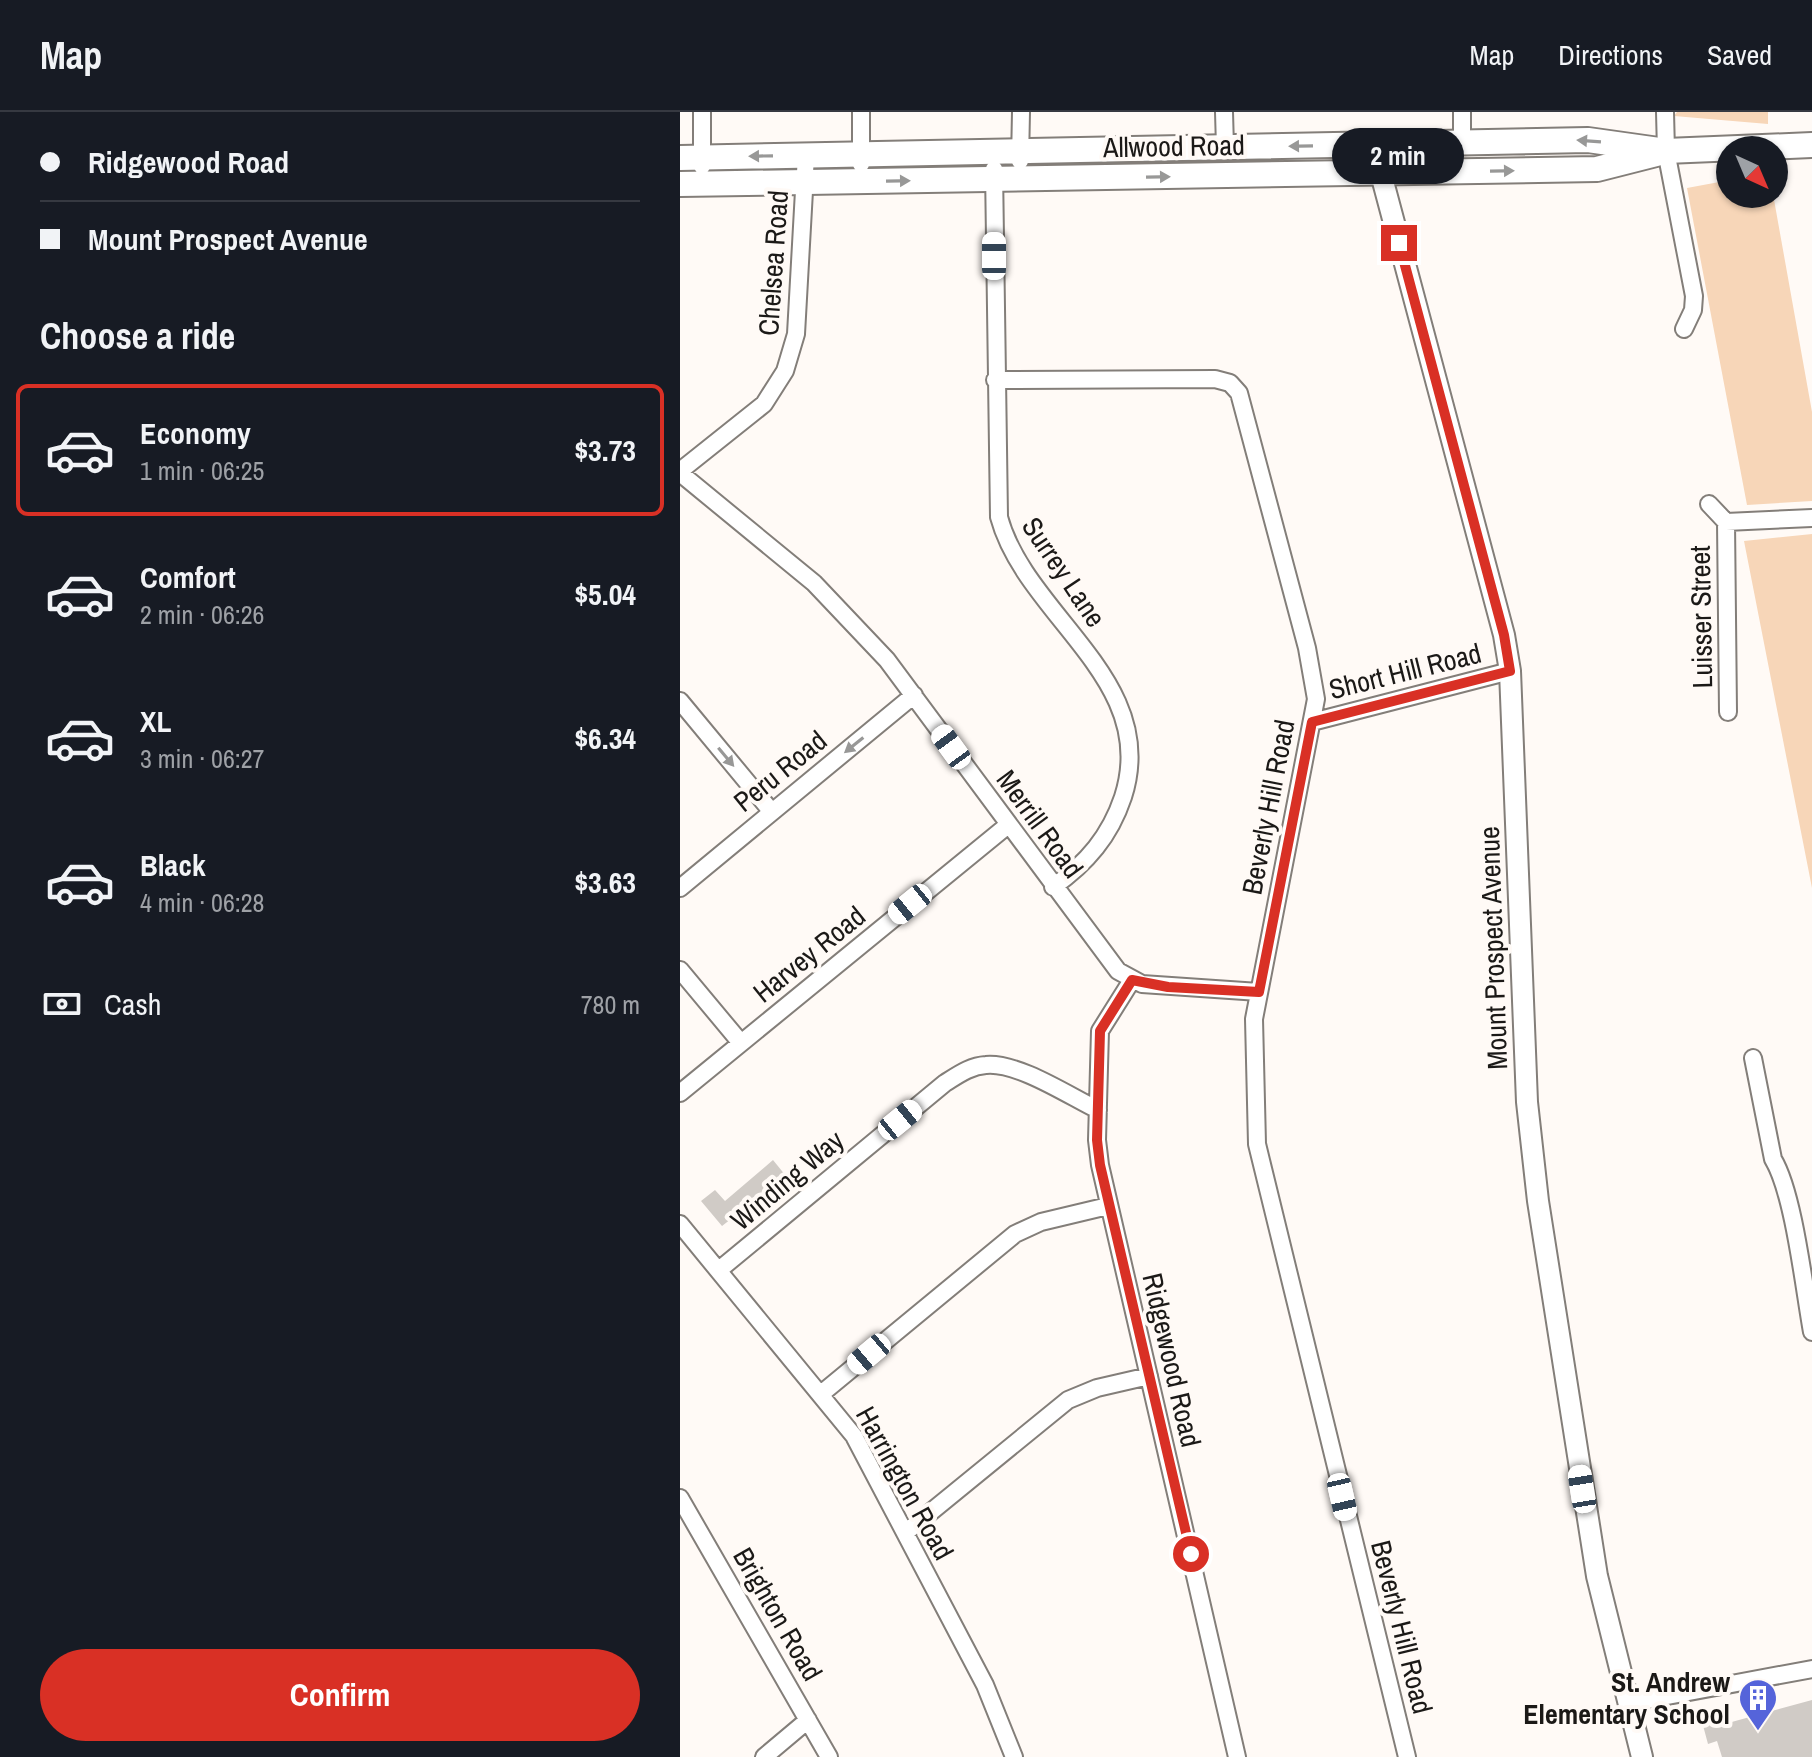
<!DOCTYPE html>
<html lang="en">
<head>
<meta charset="utf-8">
<style>
	:root { --surface:#171b24; --page:#20242c; --text:#f1f3f6; --muted:#9ea1a6; --line:#363941; --accent:#d93025 }
	body { margin:0; font-family:"Archivo Narrow",sans-serif; background:var(--page); color:var(--text); height:100vh; display:flex; flex-direction:column; font-size:30px; white-space:nowrap }
	* { box-sizing:border-box; margin:0 }
	p { font-size:26px; color:var(--muted) }
	.icon { flex:none; width:44px; height:44px; fill:none; stroke:currentColor; stroke-width:2; stroke-linecap:round; stroke-linejoin:round }
	.map { position:relative; flex:1; overflow:hidden }
	.drawer { display:flex; flex-direction:column; background:var(--surface); width:680px }
	.drawer>* { flex:none }
	.banner { display:grid; align-content:center; height:176px; padding:0 40px; background:var(--surface) }
	.needle { width:52px; rotate:136deg }
	.buttons { position:absolute; left:1036px; top:24px; display:grid; gap:16px }
	.buttons a { display:grid; place-items:center; width:72px; height:72px; border-radius:50%; background:var(--surface); box-shadow:0 2px 6px #0004; font-size:40px }
	.end { position:absolute; width:36px; height:36px; margin:-18px; border:10px solid #d93025; background:#fff; box-shadow:0 0 0 4px #fff }
	.from { border-radius:50% }
	.bubble { position:absolute; height:56px; border-radius:28px; background:var(--surface); box-shadow:0 2px 6px #0004; font-size:26px; font-weight:700; line-height:56px; text-align:center }
	.car { position:absolute; width:24px; height:48px; margin:-24px -12px; border-radius:10px; box-shadow:0 0 6px 2px #0007; background:linear-gradient(#fff 24%,#345 0 40%,#fff 0 76%,#345 0 86%,#fff 0) }
	.banner b { display:flex; align-items:center; gap:28px; height:76px; font-size:30px }
	.banner b+b { border-top:2px solid var(--line) }
	.banner i { width:20px; height:20px; background:var(--text) }
	ul { padding:0; list-style:none }
	li { display:flex; align-items:center; gap:24px; height:132px; margin:0 16px 12px; padding:0 24px; border:4px solid transparent; border-radius:12px }
	li div { flex:1 }
	li b { display:block; font-size:30px }
	li em { font-style:normal; font-weight:700 }
	li.current { border-color:var(--accent) }
	li>.icon { width:72px; height:72px; stroke-width:1.5 }
	h2 { padding:0 40px; font-size:36px; line-height:96px }
	.pay { display:flex; align-items:center; gap:20px; height:88px; padding:0 40px; font-size:30px }
	.pay p { margin-inline-start:auto }
	.action { display:flex; gap:16px; margin-top:auto; padding:16px 40px }
	.action a { flex:1; height:92px; border-radius:48px; background:var(--accent); color:#fff; font-size:32px; font-weight:700; line-height:92px; text-align:center }
	header { display:flex; align-items:center; gap:48px; box-sizing:border-box; height:112px; padding:0 40px; background:var(--surface); border-bottom:2px solid var(--line) }
	header strong { font-size:38px }
	nav { display:flex; gap:44px; margin-inline-start:auto; font-size:28px }
	main { display:flex; flex:1; min-height:0 }
	.map>svg:first-child { display:block }
	.green { fill:#f7d6b8 }
	.building { fill:#d0cbc6 }
	.lines { fill:none; stroke-linecap:round; stroke-linejoin:round }
	.minor-casing { stroke:#837e79; stroke-width:20 }
	.tertiary-casing { stroke:#837e79; stroke-width:24 }
	.secondary-casing { stroke:#837e79; stroke-width:28 }
	.minor { stroke:#fff; stroke-width:16 }
	.tertiary { stroke:#fff; stroke-width:20 }
	.secondary { stroke:#fff; stroke-width:24 }
	.oneway { fill:#989897 }
	.route { stroke:#d93025; stroke-width:10 }
	.labels { text-anchor:middle; stroke-width:8; stroke-linejoin:round; paint-order:stroke }
	.street-label { font-size:28px; fill:#1b1917; stroke:#fffaf6 }
	.poi-label { font-size:28px; font-weight:bold; fill:#1b1917; stroke:#fffaf6; text-anchor:end }
</style>
</head>
<body>
<header>
<strong>Map</strong>
<nav><a>Map</a><a>Directions</a><a>Saved</a></nav>
</header>
<main>
<section class="drawer">
<div class="banner">
<b><i class="from"></i>Ridgewood Road</b>
<b><i></i>Mount Prospect Avenue</b>
</div>
<h2>Choose a ride</h2>
<ul>
<li class="current"><svg class="icon" aria-label="car" viewBox="0 0 24 24"><path d="M5 17H2v-5l4-1 3-4h7l3 4 3 1v5h-3M9 17h6M6 11h13"/><circle cx="7" cy="17" r="2"/><circle cx="17" cy="17" r="2"/></svg><div><b>Economy</b><p>1 min · 06:25</p></div><em>$3.73</em></li>
<li><svg class="icon" aria-label="car" viewBox="0 0 24 24"><path d="M5 17H2v-5l4-1 3-4h7l3 4 3 1v5h-3M9 17h6M6 11h13"/><circle cx="7" cy="17" r="2"/><circle cx="17" cy="17" r="2"/></svg><div><b>Comfort</b><p>2 min · 06:26</p></div><em>$5.04</em></li>
<li><svg class="icon" aria-label="car" viewBox="0 0 24 24"><path d="M5 17H2v-5l4-1 3-4h7l3 4 3 1v5h-3M9 17h6M6 11h13"/><circle cx="7" cy="17" r="2"/><circle cx="17" cy="17" r="2"/></svg><div><b>XL</b><p>3 min · 06:27</p></div><em>$6.34</em></li>
<li><svg class="icon" aria-label="car" viewBox="0 0 24 24"><path d="M5 17H2v-5l4-1 3-4h7l3 4 3 1v5h-3M9 17h6M6 11h13"/><circle cx="7" cy="17" r="2"/><circle cx="17" cy="17" r="2"/></svg><div><b>Black</b><p>4 min · 06:28</p></div><em>$3.63</em></li>
</ul>
<div class="pay"><svg class="icon" aria-label="cash" viewBox="0 0 24 24"><path d="M3 7h18v10H3z"/><circle cx="12" cy="12" r="2"/></svg>Cash<p>780 m</p></div>
<div class="action"><a>Confirm</a></div>
</section>
<div class="map">
<svg width="1132" height="1645" viewBox="0 0 1132 1645">
	<rect width="100%" height="100%" fill="#fffaf6"/>
	<path class="green" d="M 997,0 L 1088,0 L 1088,12 L 994,4 Z
		M 1050,68 L 1050,82 L 1093,82 L 1132,300 L 1132,389 L 1067,393 L 1007,76 Z
		M 1132,422 L 1132,776 L 1064,429 Z"/>
	<path class="building" d="M 93,1048 L 106,1064 L 42,1114 L 21,1089 L 35,1078 L 45,1089 Z
		M 1132,1588 L 1132,1645 L 1042,1645 L 1037,1629 L 1028,1632 L 1021,1606 L 1045,1600 L 1048,1611 Z"/>
	<g class="lines">
		<defs>
			<path id="minor" d="M 22,0 L 22,54
				M 181,0 L 181,52
				M 544,0 L 545,35
				M 985,0 L 986,39 L 1014,184 L 1013,198 L 1004,217
				M 782,30 L 782,0
				M 340,49 L 341,0
				M 314,57 L 319,405 C 346,505 481,568 443,685 C 430,724 407,751 373,775
				M 315,268 L 535,267 L 550,271 L 559,281 L 627,536 L 636,587 L 574,907 L 577,1032 L 727,1645
				M 0,359 L 84,292 L 105,259 L 116,222 L 126,43
				M 0,361 L 134,471 L 207,548 L 438,859 L 462,872 L 579,880
				M 1029,392 L 1046,410 L 1132,406
				M 1046,410 L 1048,600
				M 0,589 L 92,700
				M 632,610 L 830,559
				M 0,776 L 234,583
				M 0,858 L 61,931
				M 452,868 L 420,919 L 417,1028 L 420,1053 L 557,1645
				M 1073,946 L 1093,1047 C 1114,1082 1124,1176 1132,1220
				M 0,981 L 328,713
				M 0,1112 L 174,1324 L 305,1573 L 334,1645
				M 39,1158 L 265,971 C 278,963 290,954 306,953 C 338,950 389,984 418,998
				M 141,1282 L 335,1122 L 361,1110 L 428,1094
				M 0,1386 L 149,1645
				M 225,1421 L 388,1288 L 417,1276 L 469,1264
				M 950,1591 L 1132,1557
				M 84,1645 L 128,1608"/>
			<path id="tertiary" d="M 693,32 L 824,523 L 830,559 L 847,990 L 858,1089 L 917,1464 L 962,1645"/>
			<path id="secondary" d="M 0,46 L 908,28 L 986,39 L 1132,33
				M 0,72 L 917,57 L 976,42"/>
		</defs>
		<use href="#minor" class="minor-casing"/>
		<use href="#tertiary" class="tertiary-casing"/>
		<use href="#secondary" class="secondary-casing"/>
		<use href="#minor" class="minor"/>
		<use href="#tertiary" class="tertiary"/>
		<use href="#secondary" class="secondary"/>
	</g>
	<defs><path id="oneway-solid" d="M-6-.8H1V-3.2L6.5 0L1 3.2V.8H-6Z" transform="scale(2)"/></defs>
	<g class="oneway">
		<use href="#oneway-solid" transform="translate(909 29) rotate(-176)"/>
		<use href="#oneway-solid" transform="translate(621 34) rotate(179)"/>
		<use href="#oneway-solid" transform="translate(81 44) rotate(179)"/>
		<use href="#oneway-solid" transform="translate(822 59) rotate(-1)"/>
		<use href="#oneway-solid" transform="translate(478 65) rotate(-1)"/>
		<use href="#oneway-solid" transform="translate(218 69) rotate(-1)"/>
		<use href="#oneway-solid" transform="translate(174 633) rotate(141)"/>
		<use href="#oneway-solid" transform="translate(46 645) rotate(50)"/>
	</g>
	<g class="lines">
		<path class="route" d="M 511,1442 L 420,1053 L 417,1028 L 420,919 L 452,868 L 488,875 L 579,880 L 632,610 L 830,559 L 824,523 L 719,131"/>
	</g>
	<defs>
		<symbol id="building-pin" viewBox="-11 -11 22 30"><path d="M0 17L-7.5 6A9.5 9.5 0 1 1 7.5 6Z" fill="#5564da" stroke="#fffaf6"/><path d="M-4-6H4V6H1V3H-1V6H-4ZM-2.5-4.3h1.7v1.8h-1.7ZM.8-4.3h1.7v1.8H.8ZM-2.5-1h1.7V.8h-1.7ZM.8-1h1.7V.8H.8Z" fill="#fff"/></symbol>
	</defs>
	<g fill-rule="evenodd">
		<use href="#building-pin" x="1056" y="1564" width="44" height="60"/>
	</g>
	<g class="labels">
		<g class="street-label">
			<text transform="translate(494 34) rotate(-1)" y="10">Allwood Road</text>
			<text transform="translate(93 151) rotate(-86)" y="10">Chelsea Road</text>
			<text transform="translate(384 460) rotate(56)" y="10">Surrey Lane</text>
			<text transform="translate(1021 505) rotate(-91)" y="10">Luisser Street</text>
			<text transform="translate(725 559) rotate(-14)" y="10">Short Hill Road</text>
			<text transform="translate(100 659) rotate(-39)" y="10">Peru Road</text>
			<text transform="translate(588 695) rotate(-79)" y="10">Beverly Hill Road</text>
			<text transform="translate(360 712) rotate(54)" y="10">Merrill Road</text>
			<text transform="translate(813 836) rotate(-92)" y="10">Mount Prospect Avenue</text>
			<text transform="translate(129 842) rotate(-39)" y="10">Harvey Road</text>
			<text transform="translate(107 1068) rotate(-40)" y="10">Winding Way</text>
			<text transform="translate(492 1248) rotate(77)" y="10">Ridgewood Road</text>
			<text transform="translate(225 1371) rotate(61)" y="10">Harrington Road</text>
			<text transform="translate(98 1502) rotate(60)" y="10">Brighton Road</text>
			<text transform="translate(722 1515) rotate(76)" y="10">Beverly Hill Road</text>
		</g>
		<g class="poi-label">
			<text x="1050" y="1580">St. Andrew<tspan x="1050" dy="32">Elementary School</tspan></text>
		</g>
	</g>
</svg>
<div class="buttons">
<a><svg class="needle" viewBox="-14 -14 28 28"><path d="M0-13l5 13h-10z" fill="#e53935"/><path d="M0 13l5-13h-10z" fill="#9ea1a6"/></svg></a>
</div>
<i class="end from" style="left:511px;top:1442px"></i>
<i class="end" style="left:719px;top:131px"></i>
<div class="bubble" style="left:652px;top:16px;width:132px">2 min</div>
<i class="car" style="left:314px;top:144px;rotate:0deg"></i>
<i class="car" style="left:271px;top:635px;rotate:324deg"></i>
<i class="car" style="left:230px;top:792px;rotate:231deg"></i>
<i class="car" style="left:220px;top:1008px;rotate:51deg"></i>
<i class="car" style="left:189px;top:1242px;rotate:230deg"></i>
<i class="car" style="left:902px;top:1377px;rotate:351deg"></i>
<i class="car" style="left:662px;top:1385px;rotate:167deg"></i>
</div>
</main>
</body>
</html>
